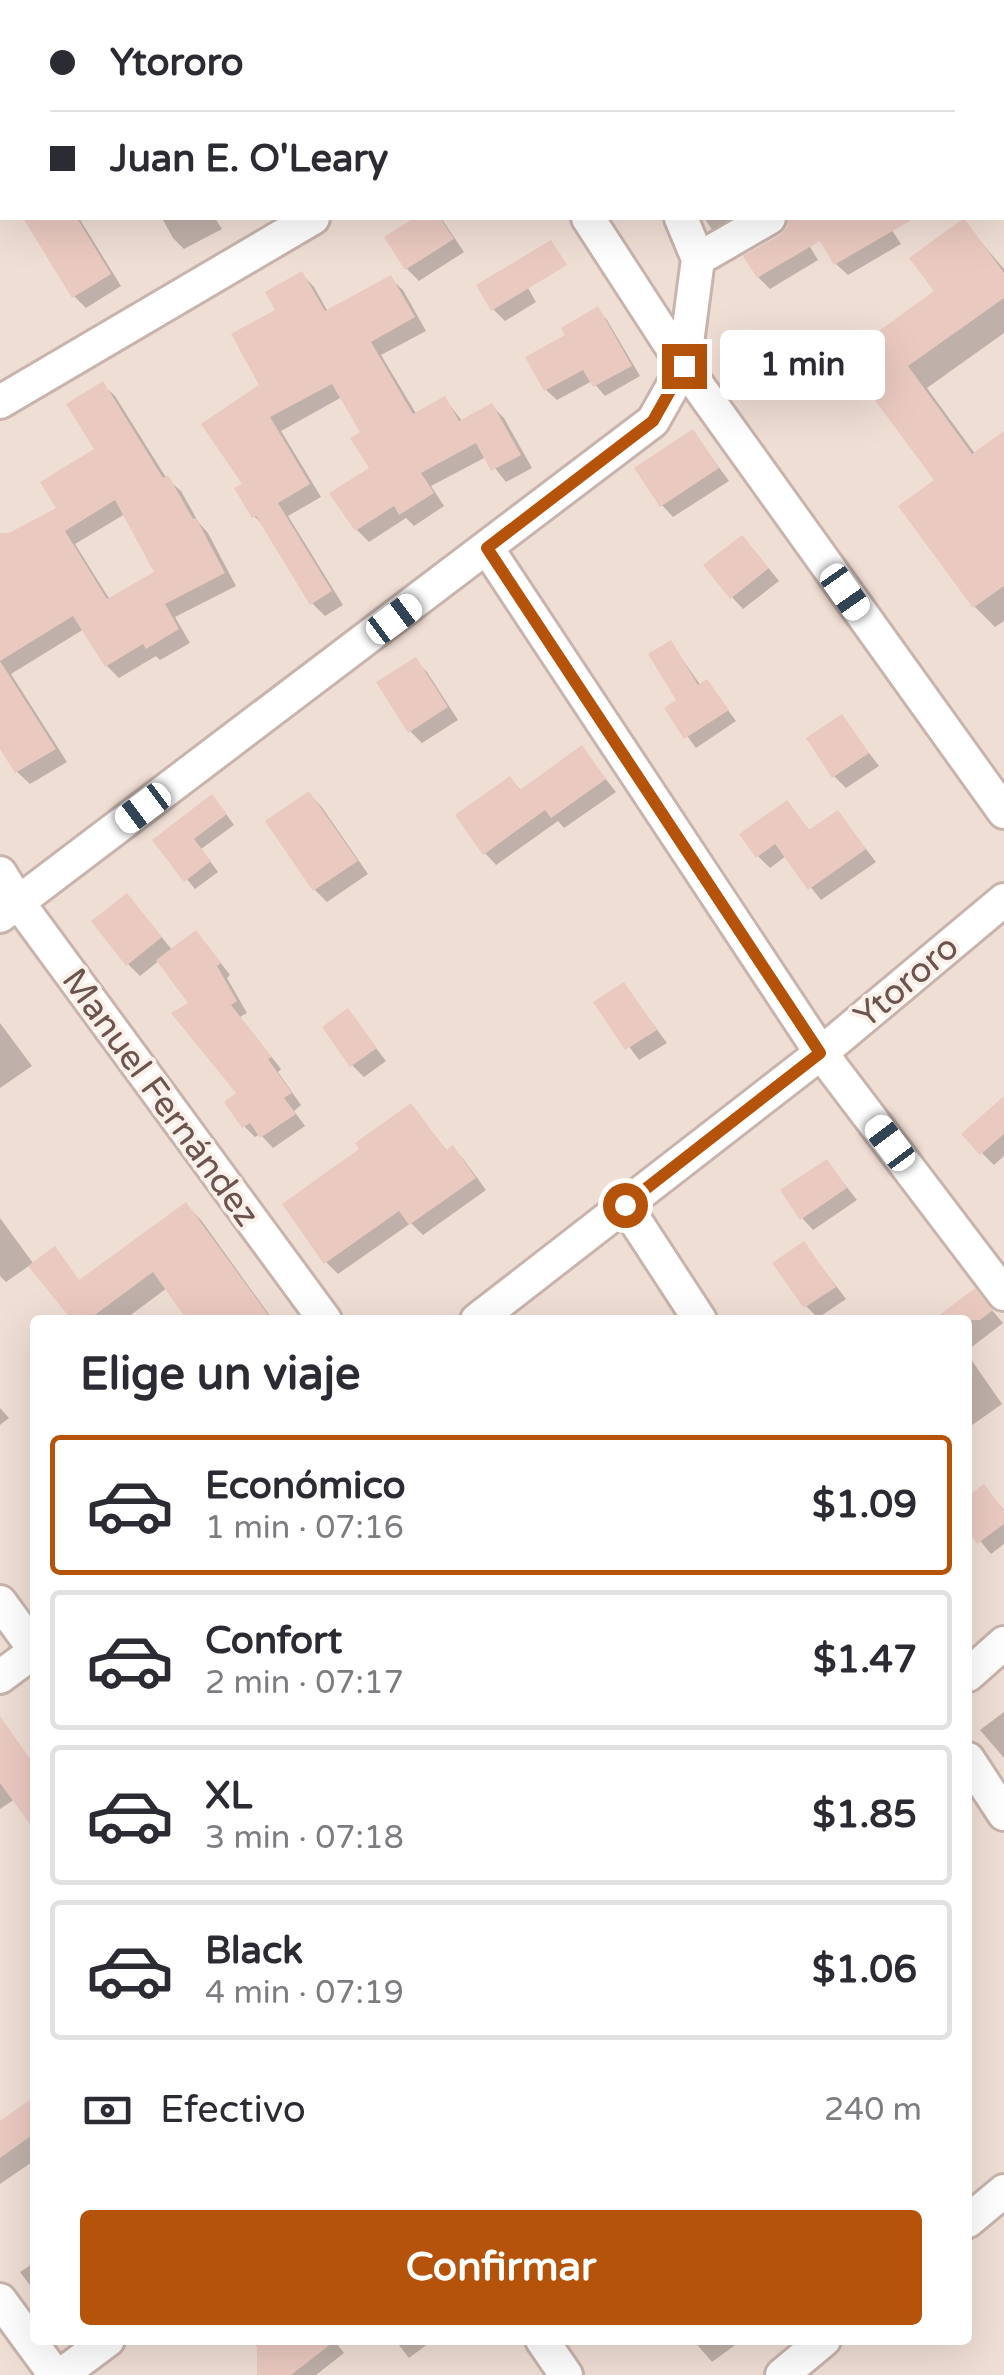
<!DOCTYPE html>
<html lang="es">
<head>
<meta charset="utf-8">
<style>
	:root { --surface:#fff; --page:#f2f2f3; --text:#2b2b33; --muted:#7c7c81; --line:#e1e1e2; --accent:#b45309 }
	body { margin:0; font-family:"Varela Round",sans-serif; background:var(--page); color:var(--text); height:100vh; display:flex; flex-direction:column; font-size:38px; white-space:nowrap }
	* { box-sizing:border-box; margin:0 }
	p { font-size:32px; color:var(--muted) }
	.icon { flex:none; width:55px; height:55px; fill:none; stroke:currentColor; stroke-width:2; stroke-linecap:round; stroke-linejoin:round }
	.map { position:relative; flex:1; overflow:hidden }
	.sheet { position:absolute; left:30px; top:1315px; width:942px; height:1030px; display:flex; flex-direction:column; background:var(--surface); border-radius:10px; box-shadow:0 10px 40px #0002 }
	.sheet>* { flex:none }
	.hud { position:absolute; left:0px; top:0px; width:1005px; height:220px; box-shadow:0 10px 40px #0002; display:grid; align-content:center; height:220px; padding:0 50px; background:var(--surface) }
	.end { position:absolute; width:45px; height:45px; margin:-22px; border:12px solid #b45309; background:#fff; box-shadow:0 0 0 5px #fff }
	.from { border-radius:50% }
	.bubble { position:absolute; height:70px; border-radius:10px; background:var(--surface); box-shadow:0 10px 40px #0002; font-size:32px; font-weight:800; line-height:70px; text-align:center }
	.car { position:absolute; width:30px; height:60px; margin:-30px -15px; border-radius:12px; box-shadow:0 0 8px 2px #0007; background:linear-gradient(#fff 24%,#345 0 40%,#fff 0 76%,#345 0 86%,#fff 0) }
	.hud b { display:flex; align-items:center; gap:35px; height:95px; font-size:38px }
	.hud b+b { border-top:2px solid var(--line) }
	.hud i { width:25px; height:25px; background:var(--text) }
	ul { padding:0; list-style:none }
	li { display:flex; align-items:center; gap:30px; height:140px; margin:0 20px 15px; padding:0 30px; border:5px solid var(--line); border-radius:10px }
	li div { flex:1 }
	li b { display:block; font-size:38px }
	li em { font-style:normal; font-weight:800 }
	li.current { border-color:var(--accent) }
	li>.icon { width:90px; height:90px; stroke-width:1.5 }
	h2 { padding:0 50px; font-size:45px; line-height:120px }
	.pay { display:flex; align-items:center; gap:25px; height:110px; padding:0 50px; font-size:38px }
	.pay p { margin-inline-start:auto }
	.cta { display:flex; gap:20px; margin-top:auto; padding:20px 50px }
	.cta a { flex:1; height:115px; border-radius:10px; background:var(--accent); color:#fff; font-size:40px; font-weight:800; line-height:115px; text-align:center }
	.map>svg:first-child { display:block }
	.residential { fill:#efded4; fill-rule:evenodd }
	.shadow { fill:#0003; fill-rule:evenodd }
	.building { fill:#eac9c0; fill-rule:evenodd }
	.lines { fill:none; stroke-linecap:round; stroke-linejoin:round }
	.minor-casing { stroke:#c8b4ad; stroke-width:38 }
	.minor { stroke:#fff; stroke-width:32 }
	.route { stroke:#b45309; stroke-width:12 }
	.labels { text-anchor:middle; stroke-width:8; stroke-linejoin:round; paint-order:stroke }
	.street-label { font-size:35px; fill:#6d534e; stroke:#fcf1ea }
</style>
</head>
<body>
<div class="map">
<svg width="1004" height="2375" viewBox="0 0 1004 2375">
	<rect width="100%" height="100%" fill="#f8ede4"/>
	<path class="residential" d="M 0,0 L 1004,0 L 1004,2375 L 0,2375 ZM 2,2 L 1002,2 L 1002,218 L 2,218 ZM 35,1320 L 968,1320 L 968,2340 L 35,2340 Z"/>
	<path class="shadow" d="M 88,0 L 186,0 L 187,2 L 89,2 Z
		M 242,0 L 274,0 L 275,2 L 238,2 Z
		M 346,0 L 370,0 L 372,2 L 348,2 Z
		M 641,0 L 691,0 L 693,2 L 643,2 Z
		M 26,218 L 79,218 L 121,286 L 86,308 L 74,296 Z
		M 162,218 L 215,218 L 222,229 L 184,249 L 173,238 Z
		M 419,218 L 441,218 L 464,252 L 419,281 L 407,269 L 387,238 Z
		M 704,218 L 745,218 L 715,234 Z
		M 819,218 L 884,218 L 901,244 L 848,275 L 836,264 L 811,222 Z
		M 963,221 L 1004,269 L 1004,333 L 927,388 L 976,455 L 1004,434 L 1004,621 L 995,627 L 974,606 L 938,481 L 846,357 L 937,292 Z
		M 806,240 L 818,260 L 770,289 L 758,277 Z
		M 302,274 L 314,287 L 328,312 L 390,278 L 403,290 L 426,331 L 381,355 L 417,415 L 445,399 L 463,422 L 492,406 L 504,418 L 532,468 L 506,482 L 486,457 L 431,486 L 444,506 L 414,526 L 406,518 L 369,542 L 357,530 L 372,468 L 363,433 L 342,397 L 281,431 L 321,497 L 288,516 L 343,605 L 325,616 L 312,603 L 266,528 L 254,516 L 245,484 L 279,311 Z
		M 523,279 L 536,302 L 505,321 L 493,309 Z
		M 597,309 L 607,320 L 640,376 L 605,396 L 592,381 L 557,400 L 546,390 L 528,358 L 568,336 Z
		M 102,384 L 115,396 L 167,479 L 181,491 L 199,523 L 208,533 L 236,586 L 175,617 L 190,643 L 160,660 L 156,656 L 119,678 L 107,666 L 84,629 L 11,674 L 67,762 L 30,784 L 17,772 L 0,744 L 0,540 L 59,508 L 98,449 ZM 125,514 L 157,573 L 110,600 L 75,544 Z
		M 693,432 L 729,481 L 673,517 L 662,505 Z
		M 754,550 L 779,581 L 743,609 L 732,597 Z
		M 671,643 L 701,686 L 707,682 L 736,721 L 696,748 L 667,709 L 679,701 Z
		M 415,660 L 427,672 L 458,720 L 422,743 L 410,731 Z
		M 842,718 L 879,766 L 846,788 L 834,776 Z
		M 582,749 L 616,792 L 564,828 L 558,821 L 496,865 L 485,853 L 509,779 L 522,791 Z
		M 309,794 L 321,806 L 368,874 L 327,902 L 315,890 L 269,821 Z
		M 787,803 L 811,832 L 838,813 L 876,862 L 821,900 L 786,856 L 770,868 L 758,856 Z
		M 221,807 L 234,825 L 201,849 L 218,872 L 195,889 L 155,840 Z
		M 138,908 L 173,951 L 207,945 L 230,975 L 227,978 L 247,1013 L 240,1017 L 281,1069 L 278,1072 L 301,1105 L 294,1111 L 305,1126 L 273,1148 L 260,1134 L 255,1137 L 244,1126 L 240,1093 L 192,1004 L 160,960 L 140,976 L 128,964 Z
		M 624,985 L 667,1043 L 639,1060 L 597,1003 Z
		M 348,1012 L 386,1061 L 364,1077 L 352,1065 Z
		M 0,1023 L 32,1066 L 0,1088 Z
		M 1004,1100 L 1004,1156 L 994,1165 L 982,1153 Z
		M 411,1106 L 448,1152 L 453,1148 L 464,1160 L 486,1190 L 423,1235 L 411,1223 L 338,1274 L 326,1262 L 363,1150 Z
		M 827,1162 L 857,1200 L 813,1230 L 802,1218 Z
		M 186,1205 L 201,1220 L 273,1320 L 215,1320 L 167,1288 L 124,1320 L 76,1320 Z
		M 0,1218 L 33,1263 L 6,1282 L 0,1276 Z
		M 804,1244 L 846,1299 L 818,1318 L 806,1306 Z
		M 986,1303 L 1003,1323 L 968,1350 L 968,1320 L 937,1320 Z
		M 968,1355 L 1002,1404 L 968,1428 Z
		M 0,1408 L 9,1418 L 0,1425 Z
		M 984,1487 L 1004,1510 L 1004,1544 L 991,1554 L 968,1526 L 968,1499 Z
		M 1004,1712 L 1004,1758 L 980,1730 Z
		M 5,1727 L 35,1765 L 35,1827 L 15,1799 L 0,1809 L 0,1731 Z
		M 35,2099 L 35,2160 L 0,2184 L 0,2124 Z
		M 35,2262 L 35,2292 L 20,2272 Z
		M 252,2340 L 334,2340 L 344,2353 L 316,2375 L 259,2375 L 259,2349 Z
		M 395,2340 L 427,2340 L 429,2343 L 409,2358 Z
		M 693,2340 L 742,2340 L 712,2362 Z"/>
	<path class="building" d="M 23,218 L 77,218 L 111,274 L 72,298 Z
		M 414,218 L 440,218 L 454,239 L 405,270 L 384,237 Z
		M 789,218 L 915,218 L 834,265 L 820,241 L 757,278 L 743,256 L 780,235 L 787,227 Z
		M 964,218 L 1004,273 L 1004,298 L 908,366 L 972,454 L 1004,431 L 1004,586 L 973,608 L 898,506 L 934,480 L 843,357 L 934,291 L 909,258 Z
		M 551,240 L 567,265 L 491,311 L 476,285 Z
		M 302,271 L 325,311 L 391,275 L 415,317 L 371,342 L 413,414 L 445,396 L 459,421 L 492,403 L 521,455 L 491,471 L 476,443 L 421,473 L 434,493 L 399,515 L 394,506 L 355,531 L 329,493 L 369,468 L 350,438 L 360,432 L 332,384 L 270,417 L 310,484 L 278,503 L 332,591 L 310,605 L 256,516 L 252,518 L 234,488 L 242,484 L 201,424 L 259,385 L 231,334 L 275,310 L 265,292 Z
		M 598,306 L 632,366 L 593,387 L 583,370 L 544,391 L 525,357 L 565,335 L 561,328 Z
		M 103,381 L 163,478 L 168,475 L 193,519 L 196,518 L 225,573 L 165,604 L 179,629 L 146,649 L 143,644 L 105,667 L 73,616 L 0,661 L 56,749 L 15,773 L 0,749 L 0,533 L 9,533 L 56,508 L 40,482 L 94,449 L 66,404 ZM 115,500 L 154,572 L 107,599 L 65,531 Z
		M 693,429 L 719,468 L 660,507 L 634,468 Z
		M 742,535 L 769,568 L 730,599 L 703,565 Z
		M 671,640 L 698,685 L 707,679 L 729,710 L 684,739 L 664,708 L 676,700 L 648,654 Z
		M 416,657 L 448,707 L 408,733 L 376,682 Z
		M 842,714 L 869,753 L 832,778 L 806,738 Z
		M 582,745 L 606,779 L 551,818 L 545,810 L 483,855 L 455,815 L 510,776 L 520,790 Z
		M 309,791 L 358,861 L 313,891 L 265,821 Z
		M 212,794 L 227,814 L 194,839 L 211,861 L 184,882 L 152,840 Z
		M 787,800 L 809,830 L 838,810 L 866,849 L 808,890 L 775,844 L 756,858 L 739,834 Z
		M 127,893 L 162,937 L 126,966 L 91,921 Z
		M 196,930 L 221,963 L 217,966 L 237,1001 L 231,1005 L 272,1057 L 268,1059 L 292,1093 L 284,1098 L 296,1114 L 260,1138 L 250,1123 L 242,1128 L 224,1102 L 236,1093 L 171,1013 L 188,1003 L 156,960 Z
		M 624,982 L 657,1030 L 625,1050 L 593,1002 Z
		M 348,1008 L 377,1048 L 350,1067 L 322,1027 Z
		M 1004,1096 L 1004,1134 L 980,1155 L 961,1134 Z
		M 411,1103 L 446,1150 L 453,1145 L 476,1178 L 409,1225 L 399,1211 L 324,1264 L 282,1204 L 359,1149 L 355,1143 Z
		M 827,1159 L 847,1188 L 800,1220 L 780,1190 Z
		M 186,1202 L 272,1320 L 187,1320 L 153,1272 L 88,1320 L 72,1320 L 28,1266 L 55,1246 L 79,1280 Z
		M 804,1241 L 836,1287 L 804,1308 L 772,1263 Z
		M 975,1288 L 993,1310 L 980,1320 L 933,1320 Z
		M 984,1484 L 1004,1511 L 1004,1524 L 977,1544 L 968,1531 L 968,1496 Z
		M 0,1716 L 35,1766 L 35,1831 L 0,1783 Z
		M 35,2096 L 35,2133 L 0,2158 L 0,2121 Z
		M 257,2340 L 336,2340 L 291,2375 L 257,2375 Z"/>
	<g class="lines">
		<defs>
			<path id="minor" d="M 457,0 L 458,2
				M 556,0 L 558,2
				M 973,0 L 974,2
				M 1002,52 L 1004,55
				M 1002,79 L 1004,78
				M 588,218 L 684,366 L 1004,812
				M 681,218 L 698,259
				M 698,259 L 769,218
				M 0,402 L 313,218
				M 487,548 L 821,1053 L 1004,1294
				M 0,873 L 18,902 L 325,1320
				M 0,916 L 653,421 L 684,366 L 698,259
				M 625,1205 L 700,1320
				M 477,1320 L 821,1053 L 1004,900
				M 0,1602 L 35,1650
				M 968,1675 L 1004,1643
				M 0,1677 L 35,1651
				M 968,1759 L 1004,1814
				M 968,2221 L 1004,2191
				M 0,2300 L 55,2375
				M 542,2340 L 566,2375
				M 61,2375 L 108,2340
				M 782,2375 L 824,2340"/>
		</defs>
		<use href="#minor" class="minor-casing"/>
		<use href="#minor" class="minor"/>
	</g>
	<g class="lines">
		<path class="route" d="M 625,1205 L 820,1053 L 487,548 L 653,421 L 684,366"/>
	</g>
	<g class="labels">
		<g class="street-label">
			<text transform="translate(906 981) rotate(-40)" y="12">Ytororo</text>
			<text transform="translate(161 1097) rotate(54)" y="12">Manuel Fernández</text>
		</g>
	</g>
</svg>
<i class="end from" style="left:625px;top:1205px"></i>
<i class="end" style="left:684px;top:366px"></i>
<div class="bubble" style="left:720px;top:330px;width:165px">1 min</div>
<i class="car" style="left:845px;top:592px;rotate:145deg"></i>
<i class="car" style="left:394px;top:619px;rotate:53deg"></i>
<i class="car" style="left:143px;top:808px;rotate:233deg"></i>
<i class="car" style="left:890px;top:1143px;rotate:323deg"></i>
<div class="hud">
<b><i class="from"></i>Ytororo</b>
<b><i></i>Juan E. O'Leary</b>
</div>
<section class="sheet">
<h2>Elige un viaje</h2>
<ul>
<li class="current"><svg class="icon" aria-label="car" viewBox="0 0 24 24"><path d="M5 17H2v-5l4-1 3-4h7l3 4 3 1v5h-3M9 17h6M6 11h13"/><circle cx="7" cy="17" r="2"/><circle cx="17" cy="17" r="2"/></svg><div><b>Económico</b><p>1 min · 07:16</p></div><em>$1.09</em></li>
<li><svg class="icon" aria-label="car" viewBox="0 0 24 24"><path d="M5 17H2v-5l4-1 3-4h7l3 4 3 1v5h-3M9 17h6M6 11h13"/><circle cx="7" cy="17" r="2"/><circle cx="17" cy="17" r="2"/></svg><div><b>Confort</b><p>2 min · 07:17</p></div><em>$1.47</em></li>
<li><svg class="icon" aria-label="car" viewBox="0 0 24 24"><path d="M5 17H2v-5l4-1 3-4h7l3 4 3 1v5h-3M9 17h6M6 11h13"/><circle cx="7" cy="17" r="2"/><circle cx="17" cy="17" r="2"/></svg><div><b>XL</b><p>3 min · 07:18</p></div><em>$1.85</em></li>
<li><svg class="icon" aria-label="car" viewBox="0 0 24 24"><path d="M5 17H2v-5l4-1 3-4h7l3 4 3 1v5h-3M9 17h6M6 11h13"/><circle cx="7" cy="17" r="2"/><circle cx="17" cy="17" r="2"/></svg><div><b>Black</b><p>4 min · 07:19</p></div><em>$1.06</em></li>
</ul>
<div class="pay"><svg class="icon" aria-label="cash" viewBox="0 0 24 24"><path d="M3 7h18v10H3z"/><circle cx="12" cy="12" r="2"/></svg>Efectivo<p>240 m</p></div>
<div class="cta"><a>Confirmar</a></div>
</section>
</div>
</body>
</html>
